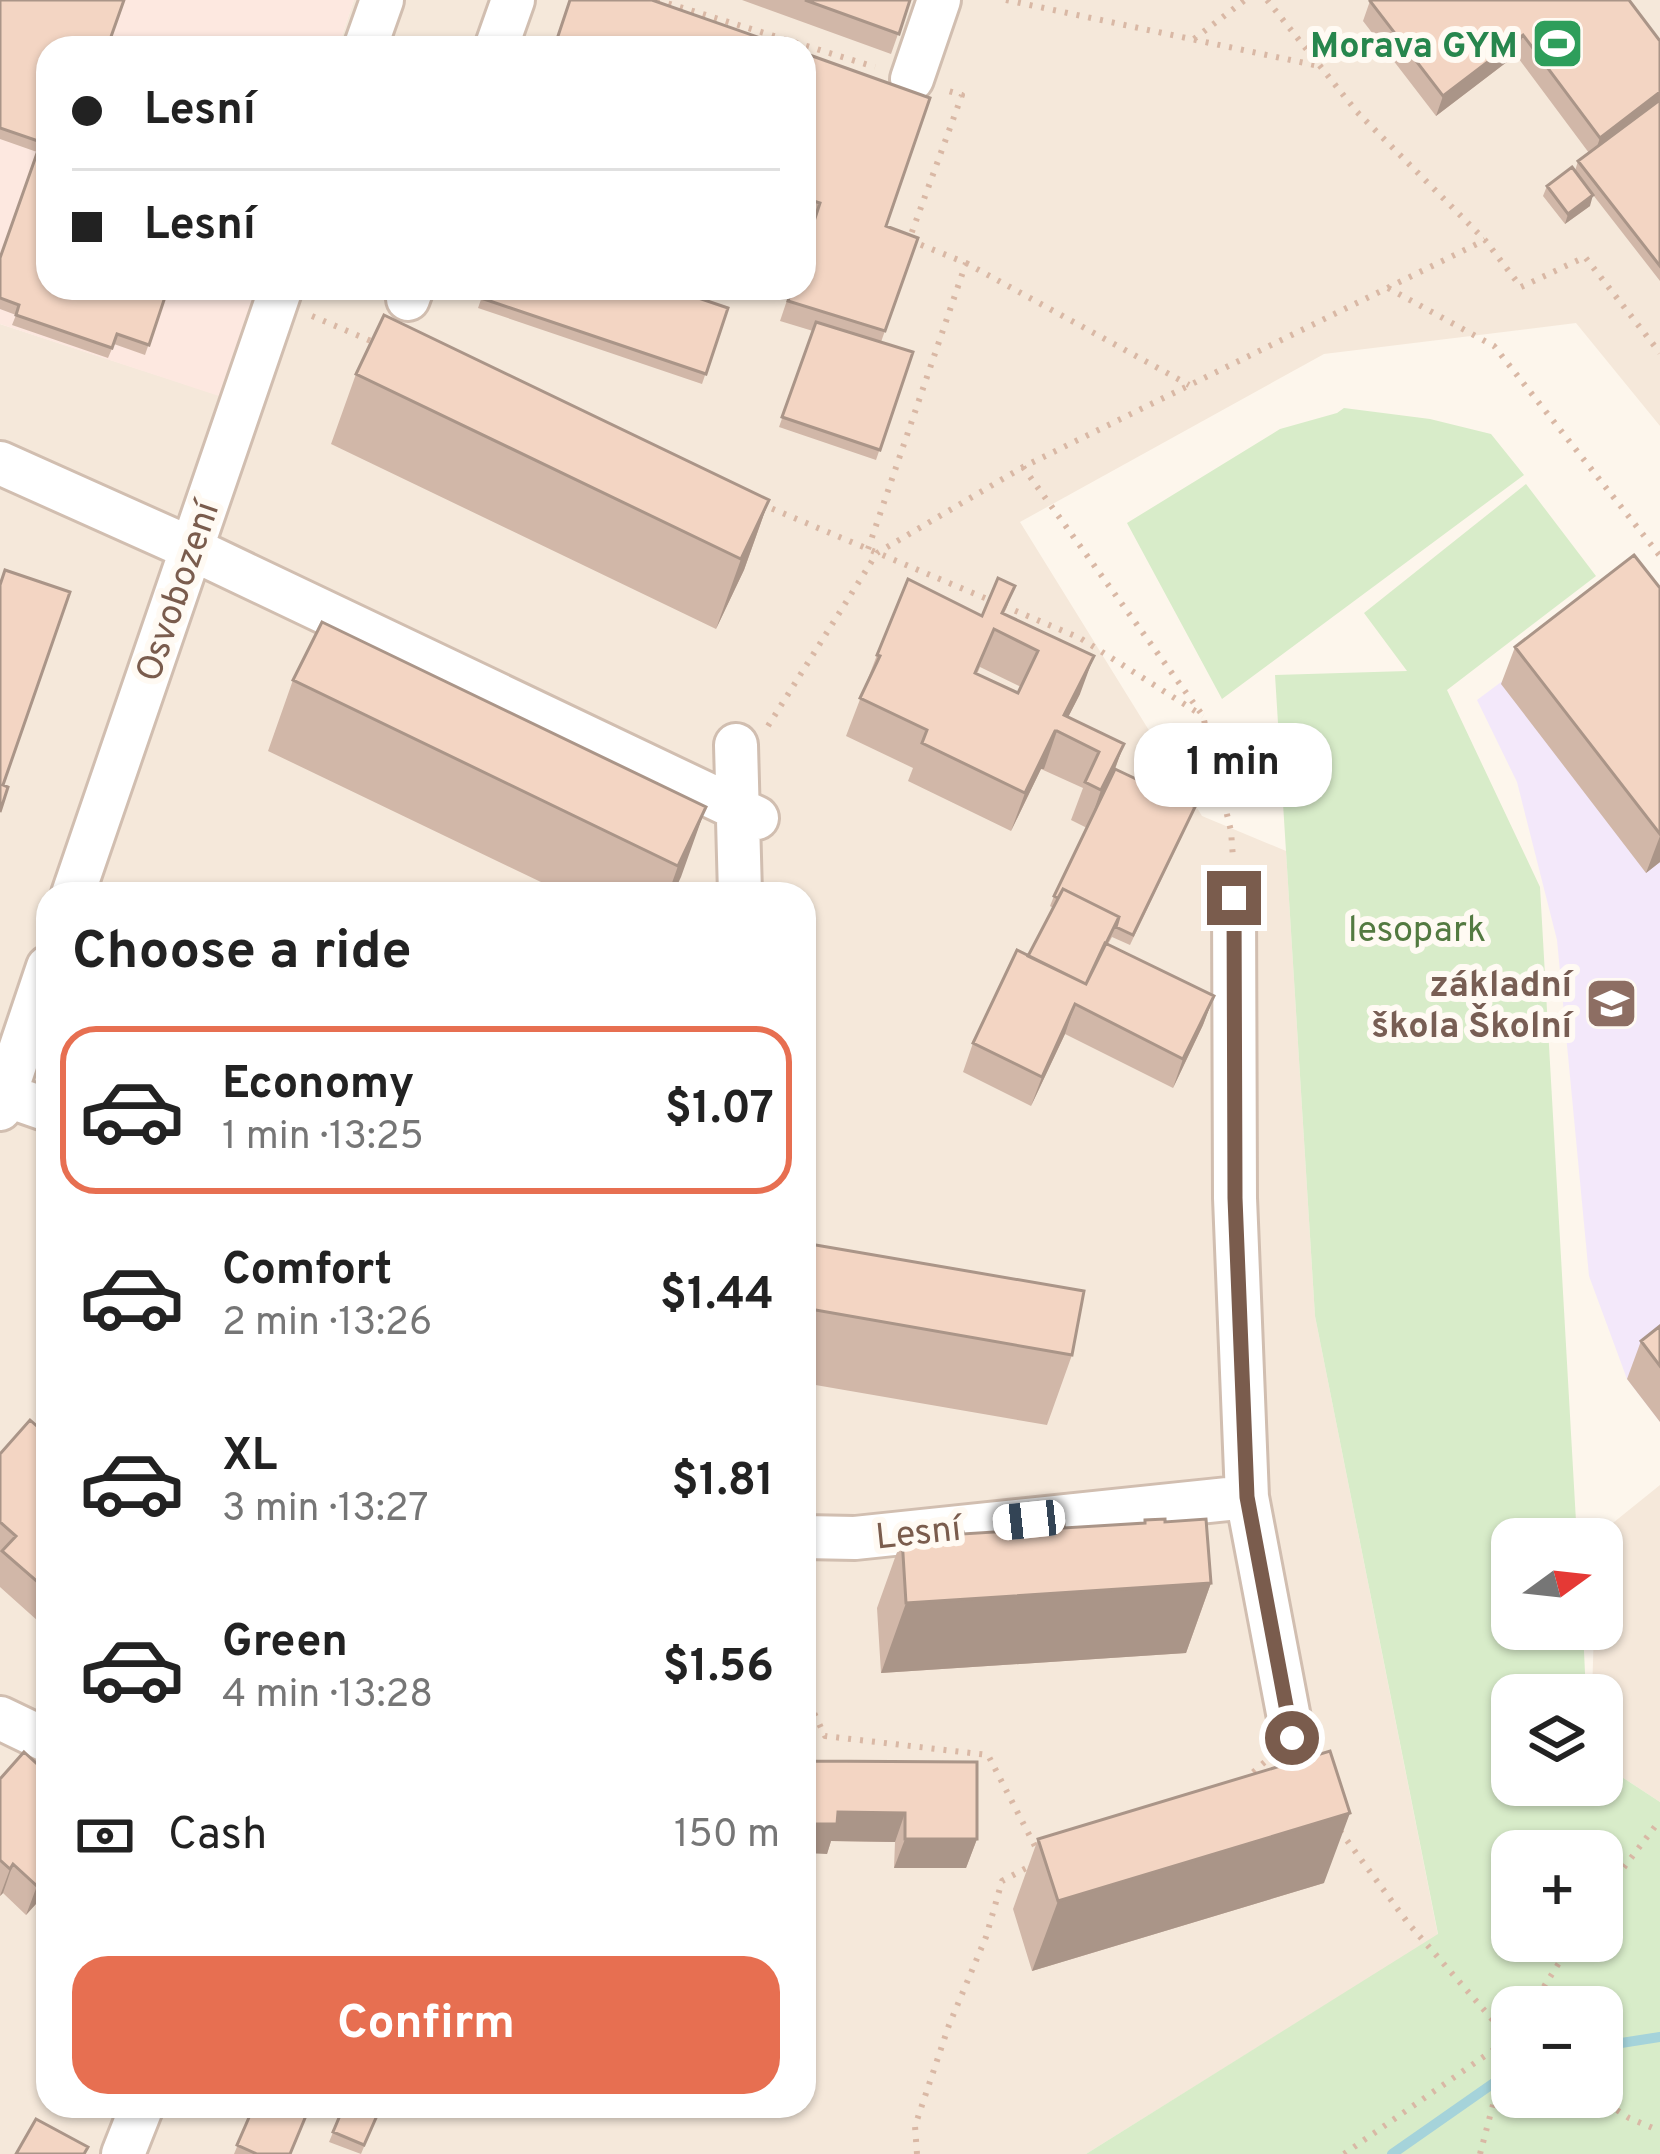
<!DOCTYPE html>
<html lang="en">
<head>
<meta charset="utf-8">
<style>
	:root { --surface:#fff; --page:#f6f6f6; --text:#222; --muted:#767676; --line:#e0e0e0; --accent:#e76f51 }
	body { margin:0; font-family:Overpass,sans-serif; background:var(--page); color:var(--text); height:100vh; display:flex; flex-direction:column; font-size:45px; white-space:nowrap }
	* { box-sizing:border-box; margin:0 }
	p { font-size:39px; color:var(--muted) }
	.icon { flex:none; width:66px; height:66px; fill:none; stroke:currentColor; stroke-width:2; stroke-linecap:round; stroke-linejoin:round }
	.map { position:relative; flex:1; overflow:hidden }
	.panel { position:absolute; left:36px; top:882px; width:780px; height:1236px; display:flex; flex-direction:column; background:var(--surface); border-radius:36px; box-shadow:0 3px 9px #0004 }
	.panel>* { flex:none }
	.hud { position:absolute; left:36px; top:36px; width:780px; height:264px; border-radius:36px; box-shadow:0 3px 9px #0004; display:grid; align-content:center; height:264px; padding:0 36px; background:var(--surface) }
	.needle { width:78px; rotate:75deg }
	.tools { position:absolute; left:1491px; top:1518px; display:grid; gap:24px }
	.tools a { display:grid; place-items:center; width:132px; height:132px; border-radius:24px; background:var(--surface); box-shadow:0 3px 9px #0004; font-size:60px }
	.end { position:absolute; width:54px; height:54px; margin:-27px; border:15px solid #7a5c4d; background:#fff; box-shadow:0 0 0 6px #fff }
	.from { border-radius:50% }
	.bubble { position:absolute; height:84px; border-radius:36px; background:var(--surface); box-shadow:0 3px 9px #0004; font-size:39px; font-weight:700; line-height:84px; text-align:center }
	.car { position:absolute; width:36px; height:72px; margin:-36px -18px; border-radius:15px; box-shadow:0 0 9px 3px #0007; background:linear-gradient(#fff 24%,#345 0 40%,#fff 0 76%,#345 0 86%,#fff 0) }
	.hud b { display:flex; align-items:center; gap:42px; height:114px; font-size:45px }
	.hud b+b { border-top:3px solid var(--line) }
	.hud i { width:30px; height:30px; background:var(--text) }
	ul { padding:0; list-style:none }
	li { display:flex; align-items:center; gap:36px; height:168px; margin:0 24px 18px; padding:0 12px; border:6px solid transparent; border-radius:36px }
	li div { flex:1 }
	li b { display:block; font-size:45px }
	li em { font-style:normal; font-weight:700 }
	li.current { border-color:var(--accent) }
	li>.icon { width:108px; height:108px; stroke-width:1.5 }
	h2 { padding:0 36px; font-size:54px; line-height:144px }
	.pay { display:flex; align-items:center; gap:30px; height:132px; padding:0 36px; font-size:45px }
	.pay p { margin-inline-start:auto }
	.action { display:flex; gap:24px; margin-top:auto; padding:24px 36px }
	.action a { flex:1; height:138px; border-radius:36px; background:var(--accent); color:#fff; font-size:48px; font-weight:700; line-height:138px; text-align:center }
	.map>svg:first-child { display:block }
	.residential { fill:#f5e8da; fill-rule:evenodd }
	.commercial { fill:#fde8e0 }
	.education { fill:#f3e8fa }
	.green { fill:#d8ecc9; fill-rule:evenodd }
	.lines { fill:none; stroke-linecap:round; stroke-linejoin:round }
	.stream { stroke:#a5d3da; stroke-width:10 }
	.minor-casing { stroke:#d1beb0; stroke-width:48 }
	.path { stroke:#d9b8a5; stroke-width:6; stroke-dasharray:3 9; stroke-linecap:butt }
	.minor { stroke:#fff; stroke-width:42 }
	.wall { fill:#d1b7a8; fill-rule:evenodd }
	.shaded-wall { fill:#aa9588 }
	.building { fill:#f3d5c3; stroke:#aa9588; stroke-width:3; fill-rule:evenodd }
	.route { stroke:#7a5c4d; stroke-width:15 }
	.labels { text-anchor:middle; stroke-width:12; stroke-linejoin:round; paint-order:stroke }
	.leisure-label { font-size:36px; font-weight:bold; fill:#27864d; stroke:#fffaf3; text-anchor:end }
	.street-label { font-size:36px; fill:#7a5c4d; stroke:#fffaf3 }
	.park-label { font-size:36px; fill:#537a41; stroke:#fffaf3 }
	.education-label { font-size:36px; font-weight:bold; fill:#785e54; stroke:#fffaf3; text-anchor:end }
</style>
</head>
<body>
<div class="map">
<svg width="1660" height="2154" viewBox="0 0 1660 2154">
	<rect width="100%" height="100%" fill="#fdf6ec"/>
	<path class="residential" d="M 354,0 L 1660,0 L 1660,426 L 1576,323 L 1324,354 L 1020,522 L 1202,816 L 1286,851 L 1315,1316 L 1438,1935 L 1086,2154 L 0,2154 L 0,324 L 218,395 L 256,288 L 804,288 L 804,48 L 338,48 ZM 48,894 L 804,894 L 804,2106 L 48,2106 Z
		M 1660,1485 L 1660,1802 L 1602,1764 L 1602,1695 L 1592,1695 L 1594,1629 L 1602,1629 L 1602,1539 L 1598,1539 L 1598,1535 Z"/>
	<path class="commercial" d="M 0,0 L 354,0 L 338,48 L 48,48 L 48,288 L 256,288 L 219,396 L 0,324 Z"/>
	<path class="education" d="M 1621,593 L 1660,643 L 1660,1422 L 1627,1379 L 1589,1276 L 1557,940 L 1517,782 L 1477,700 Z"/>
	<path class="green" d="M 1344,408 L 1430,419 L 1491,434 L 1524,475 L 1222,699 L 1127,523 L 1280,429 L 1337,413 Z
		M 1526,484 L 1596,576 L 1447,690 L 1540,887 L 1577,1539 L 1512,1539 L 1512,1629 L 1583,1629 L 1586,1695 L 1512,1695 L 1512,1785 L 1602,1785 L 1602,1764 L 1660,1802 L 1660,2154 L 1086,2154 L 1438,1934 L 1315,1316 L 1275,675 L 1407,671 L 1364,613 ZM 1512,1851 L 1602,1851 L 1602,1941 L 1512,1941 ZM 1512,2007 L 1602,2007 L 1602,2097 L 1512,2097 Z"/>
	<g class="lines">
		<path class="stream" d="M 1602,2046 L 1660,2037
			M 1392,2154 L 1498,2080 L 1512,2076"/>
		<defs>
			<path id="minor" d="M 365,48 L 382,0
				M 496,48 L 513,0
				M 912,79 L 939,0
				M 408,299 L 412,288
				M 0,463 L 190,548 L 757,818
				M 736,745 L 740,894
				M 73,894 L 281,288
				M 1234,898 L 1235,1198 L 1247,1497 L 1293,1739
				M 5,1095 L 48,1110
				M 0,1109 L 48,967
				M 804,1537 L 855,1538 L 1247,1497
				M 0,1718 L 48,1741
				M 123,2154 L 142,2106"/>
		</defs>
		<use href="#minor" class="minor-casing"/>
		<path class="path" d="M 657,0 L 875,67
			M 1006,0 L 1319,66
			M 1267,0 L 1357,112 L 1485,240 L 1521,287 L 1585,257 L 1660,353
			M 1194,39 L 1245,0
			M 966,263 L 1189,385
			M 1388,288 L 1494,346 L 1660,556
			M 312,316 L 378,344
			M 1023,467 L 1203,716 L 1231,831 L 1233,858
			M 761,504 L 992,601
			M 868,549 L 966,263 L 909,240 L 962,95 L 945,90
			M 1004,606 L 1080,638 L 1203,716
			M 768,726 L 877,553 L 1023,467 L 1485,240
			M 804,1692 L 825,1736 L 988,1755 L 1037,1850
			M 1244,1780 L 1266,1761
			M 1340,1831 L 1408,1923 L 1512,2042
			M 1602,1896 L 1660,1820
			M 1531,2007 L 1573,1941
			M 1597,2097 L 1629,2118 L 1660,2131
			M 917,2154 L 915,2126 L 949,2025 L 986,1937 L 1002,1881 L 1030,1866
			M 1344,2154 L 1512,2037
			M 1480,2154 L 1509,2044"/>
		<use href="#minor" class="minor"/>
	</g>
	<path class="wall" d="M 0,0 L 48,48 L 168,288 L 145,355 L 114,344 L 108,358 L 12,325 L 16,315 L 0,309 L 0,258 L 37,152 L 0,139 Z
		M 742,0 L 910,0 L 891,54 Z
		M 1370,1 L 1660,41 L 1660,281 L 1583,182 L 1590,206 L 1565,224 L 1543,196 L 1547,186 L 1575,171 L 1578,161 L 1589,153 L 1516,55 L 1436,116 L 1363,21 Z
		M 804,53 L 886,226 L 918,238 L 881,342 L 913,352 L 876,460 L 779,427 L 813,331 L 780,321 L 813,223 L 804,220 Z
		M 485,288 L 728,308 L 702,384 L 478,308 Z
		M 356,374 L 769,500 L 744,570 L 716,629 L 331,444 Z
		M 1015,586 L 1004,614 L 1080,694 L 1068,717 L 1124,744 L 1114,772 L 1191,817 L 1130,945 L 1112,937 L 1108,944 L 1214,996 L 1203,1025 L 1173,1088 L 1065,1034 L 1031,1106 L 963,1072 L 973,1043 L 1028,956 L 1053,908 L 1050,906 L 1054,896 L 1087,828 L 1071,820 L 1083,788 L 1041,769 L 1011,831 L 908,781 L 913,768 L 846,736 L 877,655 L 982,616 ZM 980,667 L 1021,687 L 1018,693 L 977,674 Z
		M 1660,588 L 1660,862 L 1646,873 L 1501,684 L 1515,647 Z
		M 293,680 L 706,807 L 673,894 L 566,894 L 268,751 Z
		M 804,1243 L 1072,1355 L 1047,1425 L 804,1383 Z
		M 1660,1326 L 1660,1422 L 1627,1379 L 1641,1341 Z
		M 48,1436 L 48,1630 L 0,1587 L 0,1454 Z
		M 1165,1522 L 1211,1583 L 1186,1653 L 881,1673 L 877,1608 L 902,1538 Z
		M 804,1761 L 977,1839 L 966,1868 L 894,1868 L 895,1842 L 831,1841 L 827,1854 Z
		M 48,1774 L 48,1897 L 45,1894 L 26,1915 L 3,1893 L 0,1896 L 0,1779 Z
		M 1038,1839 L 1324,1883 L 1032,1971 L 1013,1909 Z
		M 254,2106 L 290,2154 L 234,2154 Z
		M 344,2106 L 379,2111 L 361,2154 L 329,2142 Z"/>
	<path class="shaded-wall" d="M 1523,35 L 1516,55 L 1436,116 L 1443,96 Z
		M 1660,92 L 1660,106 L 1593,158 L 1600,138 Z
		M 1593,195 L 1590,206 L 1565,224 L 1568,214 Z
		M 769,500 L 744,570 L 716,629 L 741,559 Z
		M 1094,656 L 1080,694 L 1060,733 L 1064,715 Z
		M 1055,731 L 1057,731 L 1044,769 L 1041,769 L 1011,831 L 1025,793 Z
		M 1124,744 L 1110,782 L 1088,828 L 1101,790 Z
		M 706,807 L 681,877 L 673,894 L 668,894 L 678,866 Z
		M 1660,836 L 1660,862 L 1646,873 Z
		M 1214,996 L 1203,1025 L 1173,1088 L 1183,1059 Z
		M 1075,1004 L 1065,1034 L 1031,1106 L 1042,1077 Z
		M 1211,1583 L 1186,1653 L 881,1673 L 906,1603 Z
		M 838,1812 L 905,1813 L 895,1842 L 831,1841 L 827,1854 L 804,1853 L 804,1824 Z
		M 1350,1813 L 1324,1883 L 1032,1971 L 1058,1901 Z
		M 905,1839 L 977,1839 L 966,1868 L 894,1868 Z
		M 13,1864 L 3,1893 L 0,1896 L 10,1869 Z
		M 48,1873 L 48,1886 L 45,1894 L 26,1915 L 37,1886 Z"/>
	<path class="building" d="M 0,0 L 124,0 L 107,48 L 48,48 L 48,288 L 168,288 L 149,345 L 117,334 L 112,348 L 16,315 L 19,305 L 0,298 L 0,258 L 41,142 L 0,128 Z
		M 570,0 L 652,0 L 789,48 L 554,48 Z
		M 805,0 L 910,0 L 899,34 Z
		M 1371,0 L 1629,0 L 1660,41 L 1660,92 L 1600,138 L 1523,35 L 1443,96 L 1370,1 Z
		M 804,53 L 930,98 L 886,226 L 918,238 L 885,331 L 788,301 L 792,288 L 804,288 L 804,252 L 820,203 L 804,198 Z
		M 1660,100 L 1660,266 L 1578,161 Z
		M 1572,167 L 1593,195 L 1568,214 L 1547,186 Z
		M 485,288 L 669,288 L 728,308 L 706,374 L 481,298 Z
		M 384,315 L 769,500 L 741,559 L 356,374 Z
		M 816,322 L 913,352 L 880,450 L 782,417 Z
		M 1634,555 L 1660,588 L 1660,834 L 1515,647 Z
		M 5,570 L 70,592 L 3,785 L 8,787 L 0,812 L 0,585 Z
		M 998,578 L 1015,586 L 1002,613 L 1094,656 L 1064,715 L 1124,744 L 1101,790 L 1085,782 L 1099,752 L 1057,731 L 1055,731 L 1025,793 L 922,743 L 927,730 L 860,698 L 880,656 L 877,655 L 908,579 L 982,616 ZM 994,629 L 1038,651 L 1018,693 L 975,673 Z
		M 322,622 L 706,807 L 678,866 L 293,680 Z
		M 1115,769 L 1195,807 L 1133,935 L 1116,927 L 1119,917 L 1063,889 L 1058,898 L 1054,896 Z
		M 1063,889 L 1119,917 L 1086,984 L 1028,956 Z
		M 1105,943 L 1214,996 L 1183,1059 L 1075,1004 L 1042,1077 L 973,1043 L 1017,950 L 1086,984 Z
		M 804,1243 L 1084,1291 L 1072,1355 L 804,1308 Z
		M 1660,1326 L 1660,1366 L 1641,1341 Z
		M 30,1420 L 48,1436 L 48,1499 L 41,1506 L 48,1512 L 48,1591 L 2,1551 L 16,1536 L 0,1522 L 0,1454 Z
		M 1165,1519 L 1165,1522 L 1206,1519 L 1211,1583 L 906,1603 L 902,1538 L 944,1536 L 944,1533 L 963,1532 L 963,1534 L 1044,1529 L 1044,1526 L 1064,1525 L 1064,1528 L 1145,1523 L 1145,1520 Z
		M 804,1738 L 804,1761 L 977,1762 L 977,1839 L 905,1839 L 905,1813 L 838,1812 L 837,1824 L 804,1824 Z
		M 1330,1751 L 1350,1813 L 1058,1901 L 1038,1839 Z
		M 24,1752 L 48,1774 L 48,1814 L 46,1815 L 48,1817 L 48,1873 L 37,1886 L 13,1864 L 10,1869 L 0,1860 L 0,1779 Z
		M 254,2106 L 310,2106 L 290,2154 L 257,2154 L 237,2145 Z
		M 344,2106 L 367,2106 L 379,2111 L 364,2145 L 333,2132 Z
		M 36,2119 L 88,2147 L 84,2154 L 16,2154 Z"/>
	<g class="lines">
		<path class="route" d="M 1234,898 L 1235,1198 L 1247,1497 L 1292,1738"/>
	</g>
	<defs>
		<symbol id="stadium-square" viewBox="-11 -11 22 22"><rect x="-9" y="-9" width="18" height="18" rx="4" fill="#2e9e5b" stroke="#fffaf3"/><path d="M0-5a6.5 5 0 1 0 0 10a6.5 5 0 1 0 0-10ZM-3.5-1.8h7v3.6h-7Z" fill="#fff"/></symbol>
		<symbol id="school-square" viewBox="-11 -11 22 22"><rect x="-9" y="-9" width="18" height="18" rx="4" fill="#8d6e63" stroke="#fffaf3"/><path d="M0-5L7-2L0 1L-7-2ZM-4 1L0 2.5L4 1V4Q0 6-4 4Z" fill="#fff"/></symbol>
	</defs>
	<g fill-rule="evenodd">
		<use href="#stadium-square" x="1528" y="14" width="59" height="59"/>
		<use href="#school-square" x="1582" y="974" width="59" height="59"/>
	</g>
	<g class="labels">
		<g class="leisure-label">
			<text x="1518" y="57">Morava GYM</text>
		</g>
		<g class="street-label">
			<text transform="translate(176 591) rotate(-71)" y="13">Osvobození</text>
			<text transform="translate(918 1531) rotate(-6)" y="13">Lesní</text>
		</g>
		<g class="park-label">
			<text x="1417" y="941">lesopark</text>
		</g>
		<g class="education-label">
			<text x="1572" y="996">základní<tspan x="1572" dy="41">škola Školní</tspan></text>
		</g>
	</g>
</svg>
<div class="tools">
<a><svg class="needle" viewBox="-14 -14 28 28"><path d="M0-13l5 13h-10z" fill="#e53935"/><path d="M0 13l5-13h-10z" fill="#767676"/></svg></a>
<a><svg class="icon" aria-label="layers" viewBox="0 0 24 24"><path d="M12 4l9 5-9 5-9-5zM3 14l9 5 9-5"/></svg></a>
<a>+</a>
<a>−</a>
</div>
<i class="end from" style="left:1292px;top:1738px"></i>
<i class="end" style="left:1234px;top:898px"></i>
<div class="bubble" style="left:1134px;top:723px;width:198px">1 min</div>
<i class="car" style="left:1029px;top:1520px;rotate:264deg"></i>
<div class="hud">
<b><i class="from"></i>Lesní</b>
<b><i></i>Lesní</b>
</div>
<section class="panel">
<h2>Choose a ride</h2>
<ul>
<li class="current"><svg class="icon" aria-label="car" viewBox="0 0 24 24"><path d="M5 17H2v-5l4-1 3-4h7l3 4 3 1v5h-3M9 17h6M6 11h13"/><circle cx="7" cy="17" r="2"/><circle cx="17" cy="17" r="2"/></svg><div><b>Economy</b><p>1 min · 13:25</p></div><em>$1.07</em></li>
<li><svg class="icon" aria-label="car" viewBox="0 0 24 24"><path d="M5 17H2v-5l4-1 3-4h7l3 4 3 1v5h-3M9 17h6M6 11h13"/><circle cx="7" cy="17" r="2"/><circle cx="17" cy="17" r="2"/></svg><div><b>Comfort</b><p>2 min · 13:26</p></div><em>$1.44</em></li>
<li><svg class="icon" aria-label="car" viewBox="0 0 24 24"><path d="M5 17H2v-5l4-1 3-4h7l3 4 3 1v5h-3M9 17h6M6 11h13"/><circle cx="7" cy="17" r="2"/><circle cx="17" cy="17" r="2"/></svg><div><b>XL</b><p>3 min · 13:27</p></div><em>$1.81</em></li>
<li><svg class="icon" aria-label="car" viewBox="0 0 24 24"><path d="M5 17H2v-5l4-1 3-4h7l3 4 3 1v5h-3M9 17h6M6 11h13"/><circle cx="7" cy="17" r="2"/><circle cx="17" cy="17" r="2"/></svg><div><b>Green</b><p>4 min · 13:28</p></div><em>$1.56</em></li>
</ul>
<div class="pay"><svg class="icon" aria-label="cash" viewBox="0 0 24 24"><path d="M3 7h18v10H3z"/><circle cx="12" cy="12" r="2"/></svg>Cash<p>150 m</p></div>
<div class="action"><a>Confirm</a></div>
</section>
</div>
</body>
</html>
